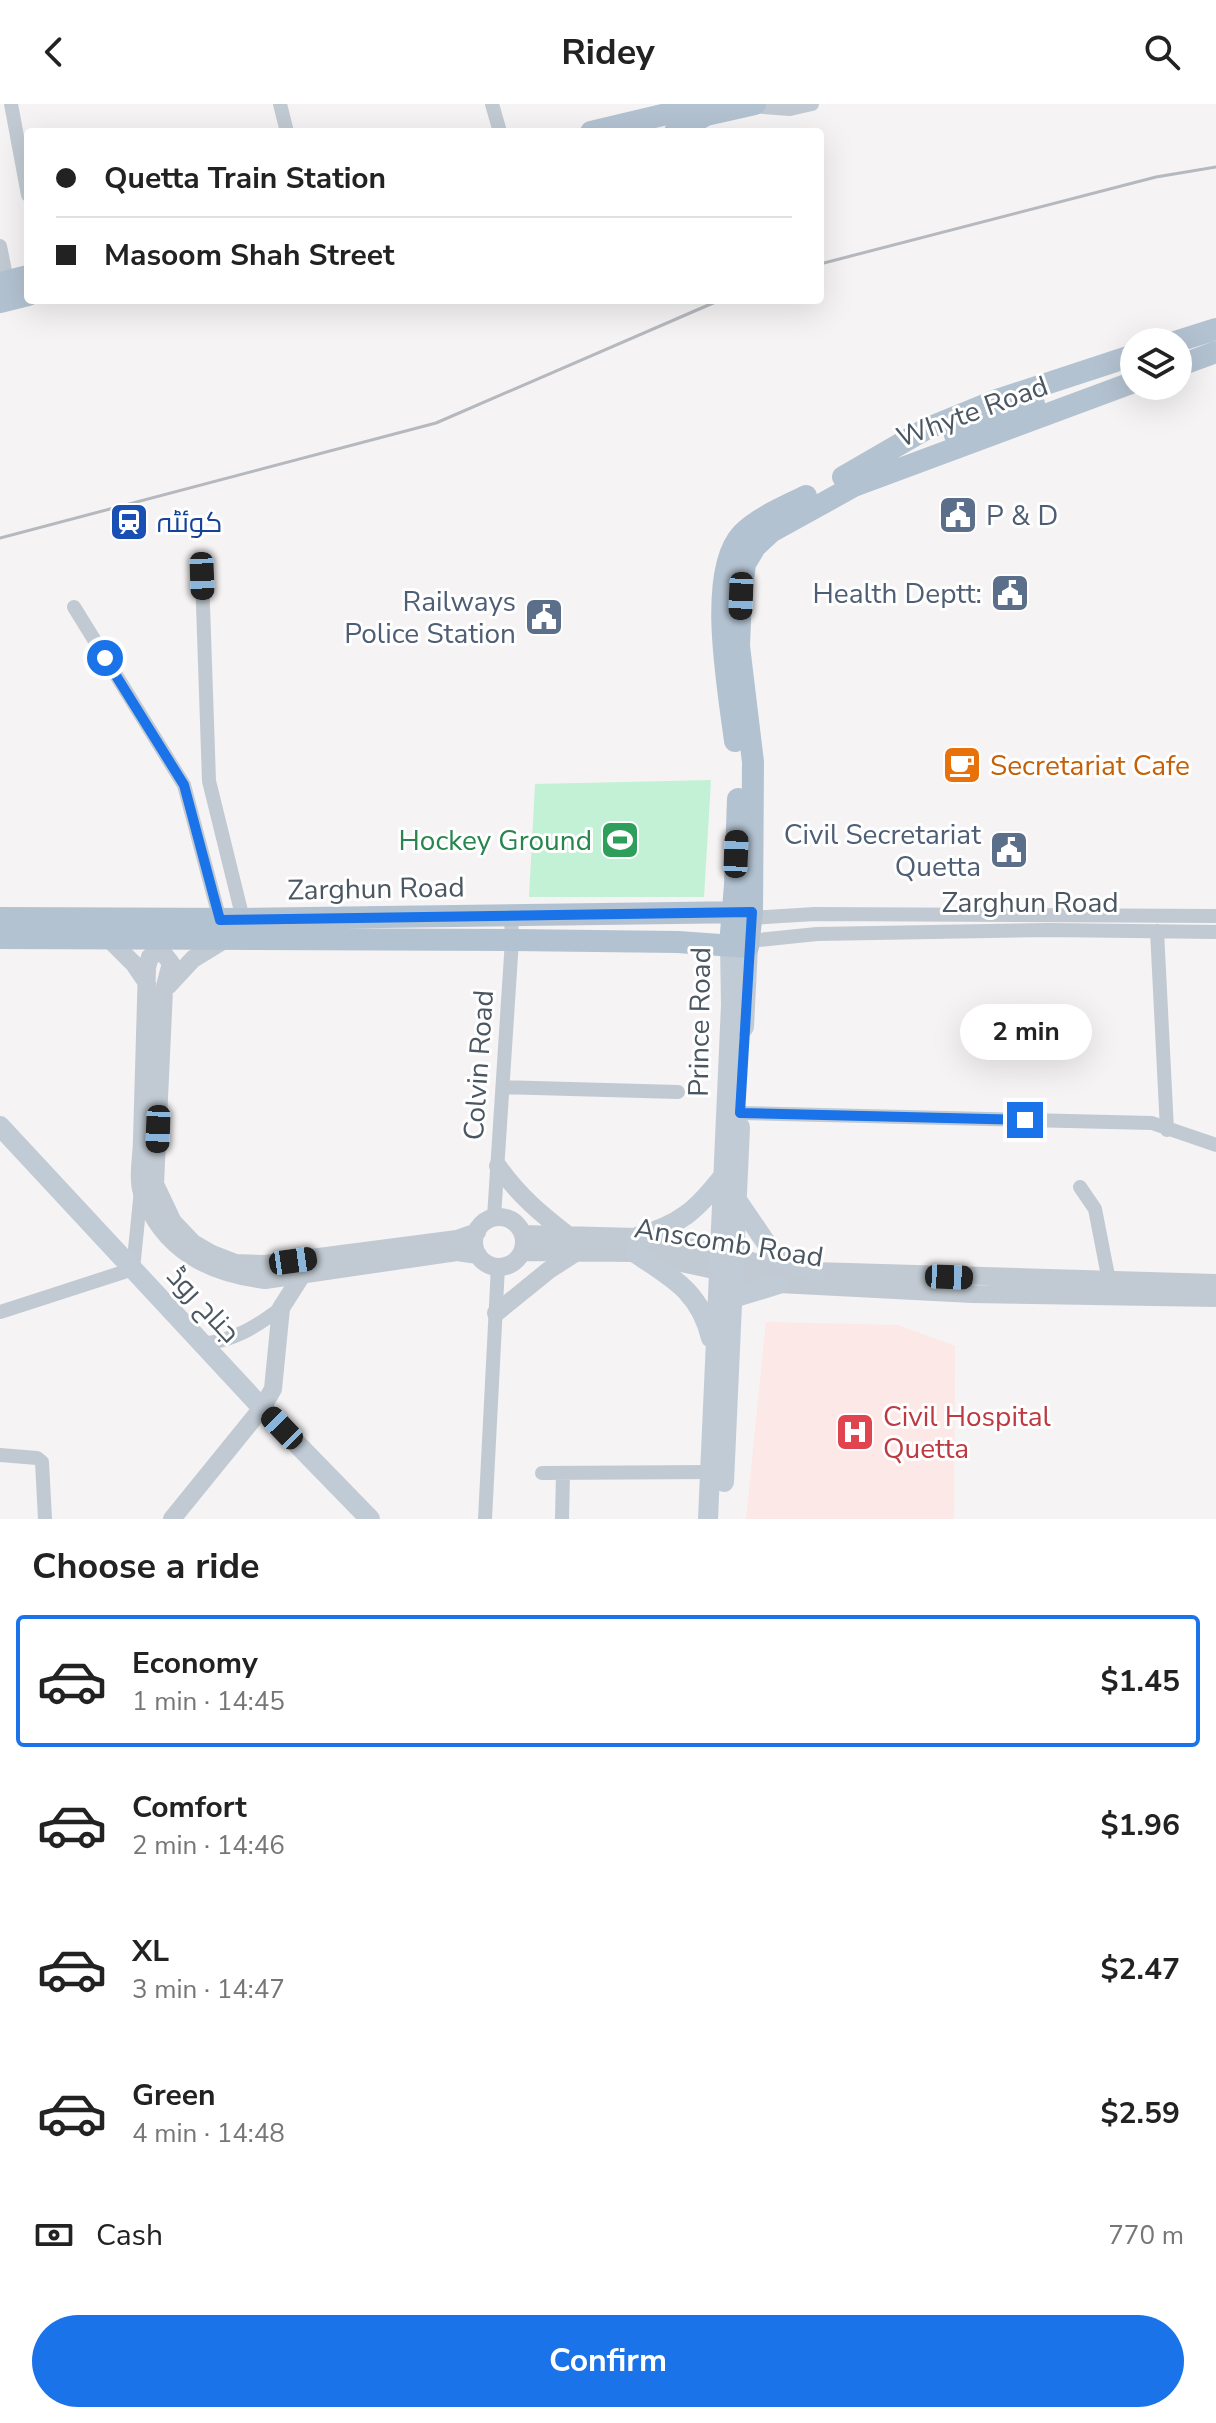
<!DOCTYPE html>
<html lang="en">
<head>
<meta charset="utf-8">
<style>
	:root { --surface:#fff; --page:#f6f6f6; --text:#222; --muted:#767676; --line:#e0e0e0; --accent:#1a73e8 }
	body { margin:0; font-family:"Nunito Sans",Cairo,sans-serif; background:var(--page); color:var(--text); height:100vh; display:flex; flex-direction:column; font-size:30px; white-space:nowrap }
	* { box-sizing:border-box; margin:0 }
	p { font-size:26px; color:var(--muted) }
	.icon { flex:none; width:44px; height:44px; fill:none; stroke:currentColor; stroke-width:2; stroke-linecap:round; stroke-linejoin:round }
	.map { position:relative; height:1415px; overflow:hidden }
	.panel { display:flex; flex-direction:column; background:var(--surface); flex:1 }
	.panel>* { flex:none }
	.hud { position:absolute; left:24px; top:24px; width:800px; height:176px; border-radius:8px; box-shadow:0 8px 32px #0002; display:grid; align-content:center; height:176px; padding:0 32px; background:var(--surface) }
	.controls { position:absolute; left:1120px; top:224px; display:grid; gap:16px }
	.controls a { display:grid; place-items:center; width:72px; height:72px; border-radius:50%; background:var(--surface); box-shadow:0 8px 32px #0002; font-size:40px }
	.end { position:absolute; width:36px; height:36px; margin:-18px; border:10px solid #1a73e8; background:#fff; box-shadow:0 0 0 4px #fff }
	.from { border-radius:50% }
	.bubble { position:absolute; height:56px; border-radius:28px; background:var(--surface); box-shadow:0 8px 32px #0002; font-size:26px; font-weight:700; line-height:56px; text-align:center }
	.car { position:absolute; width:24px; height:48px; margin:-24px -12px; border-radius:10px; box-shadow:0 0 6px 2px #0007; background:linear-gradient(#222 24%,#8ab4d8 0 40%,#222 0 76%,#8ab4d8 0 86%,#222 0) }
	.hud b { display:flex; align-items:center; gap:28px; height:76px; font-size:30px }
	.hud b+b { border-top:2px solid var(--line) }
	.hud i { width:20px; height:20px; background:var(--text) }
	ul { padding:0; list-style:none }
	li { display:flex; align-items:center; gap:24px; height:132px; margin:0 16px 12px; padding:0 16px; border:4px solid transparent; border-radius:8px }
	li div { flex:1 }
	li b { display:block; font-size:30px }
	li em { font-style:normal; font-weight:700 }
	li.on { border-color:var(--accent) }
	li>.icon { width:72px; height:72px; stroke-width:1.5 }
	h2 { padding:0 32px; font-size:36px; line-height:96px }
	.pay { display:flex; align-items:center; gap:20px; height:88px; padding:0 32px; font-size:30px }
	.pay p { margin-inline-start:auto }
	.cta { display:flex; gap:16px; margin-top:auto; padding:16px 32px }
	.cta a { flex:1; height:92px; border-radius:48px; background:var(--accent); color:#fff; font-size:32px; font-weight:700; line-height:92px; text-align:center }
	header { display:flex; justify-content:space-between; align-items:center; height:104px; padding:0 32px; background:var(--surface); font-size:36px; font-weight:700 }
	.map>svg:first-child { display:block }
	.medical { fill:#fce8e6 }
	.green { fill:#c3f1d5 }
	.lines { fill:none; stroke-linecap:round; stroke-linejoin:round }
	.minor { stroke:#c1cad2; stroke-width:14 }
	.tertiary { stroke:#c1cad2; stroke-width:18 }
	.secondary { stroke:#c1cbd6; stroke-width:20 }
	.primary { stroke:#b3c2d1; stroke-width:22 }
	.rail { stroke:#b5b8bd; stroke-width:3 }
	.route { stroke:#1a73e8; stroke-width:10 }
	.labels { text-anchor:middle; stroke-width:6; stroke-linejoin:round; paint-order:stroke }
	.street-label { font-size:28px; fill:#4a5661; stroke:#fff }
	.service-label { font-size:28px; fill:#4e5e75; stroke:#fff; text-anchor:end }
	.transit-label { font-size:28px; fill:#164399; stroke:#fff; text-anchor:start }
	.food-label { font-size:28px; fill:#c56008; stroke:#fff; text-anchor:start }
	.leisure-label { font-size:28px; fill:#27864d; stroke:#fff; text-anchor:end }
	.health-label { font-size:28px; fill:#be3a42; stroke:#fff; text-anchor:start }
</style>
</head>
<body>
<header><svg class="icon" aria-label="back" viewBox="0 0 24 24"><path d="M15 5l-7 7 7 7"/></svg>Ridey<svg class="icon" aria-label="search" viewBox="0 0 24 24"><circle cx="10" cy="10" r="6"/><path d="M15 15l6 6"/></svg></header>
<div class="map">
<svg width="1216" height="1415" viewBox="0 0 1216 1415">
	<rect width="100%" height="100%" fill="#f5f3f3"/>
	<path class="medical" d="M 766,1218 L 898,1221 L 955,1242 L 954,1415 L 746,1415 Z"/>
	<path class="green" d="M 711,676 L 704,793 L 529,793 L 535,680 Z"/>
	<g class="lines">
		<path class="minor" d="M 11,0 L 28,91
			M 280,0 L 287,28
			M 492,0 L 500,28
			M 750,2 L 790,5 L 812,0
			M 0,142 L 7,177
			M 202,472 L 209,677 L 243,815
			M 74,503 L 184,681 L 220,816
			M 751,814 L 815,810 L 1216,812
			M 1157,827 L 1167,1026
			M 749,837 L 817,830 L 1048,826 L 1216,828
			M 503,983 L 678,988
			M 740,1009 L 1152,1019 L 1216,1041
			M 1080,1083 L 1095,1105 L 1109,1177
			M 494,1113 L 512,836 L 511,812
			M 0,1208 L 133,1165 L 141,1086
			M 203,1240 C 235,1236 256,1223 281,1204
			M 0,1351 L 37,1354 L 42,1358 L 45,1415
			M 542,1369 L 710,1368
			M 485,1415 L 498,1162
			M 562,1415 L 563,1369"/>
		<path class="tertiary" d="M 109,835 L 134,860 L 147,879
			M 168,882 L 193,855 L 224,836
			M 498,1062 C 518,1091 541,1110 568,1131
			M474 1138a25 25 0 1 1 50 0a25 25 0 1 1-50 0Z
			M 477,1128 L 457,1135 L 265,1160 L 235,1159 L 212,1150 L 193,1139 L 173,1118 L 155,1080 L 164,886 L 171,859 L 163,849 L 156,849 L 150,853 L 147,863 C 145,920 144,978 142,1035 C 142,1051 137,1074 142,1089 C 163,1146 208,1169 265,1176 L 457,1148 L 478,1151
			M 523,1130 L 637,1133 L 735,1152 L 780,1166 L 1216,1179
			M 522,1148 L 635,1149 L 779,1180 L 973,1190 L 1216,1194
			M 496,1209 L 549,1166 L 577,1148
			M 172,1415 L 262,1304 L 273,1285 L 281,1204 L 302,1171"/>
		<path class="secondary" d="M 744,923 L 748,843
			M 0,1022 L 262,1304 L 370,1415
			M 737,1096 L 773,1149 L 815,1168
			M 637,1133 C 680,1121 697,1106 724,1071
			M 635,1149 C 673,1174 700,1188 711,1234
			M 733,1194 L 779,1180
			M 724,1378 L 740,1023
			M 708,1415 L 731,901 L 730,841"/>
		<path class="primary" d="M 591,28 L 675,8 L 706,11 L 755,0
			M 675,28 L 706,11
			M 0,179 L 28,172
			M 0,198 L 28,191
			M 1175,238 L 1216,225
			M 1178,262 L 1216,248
			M 955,331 L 1034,300
			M 843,373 L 926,325 L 997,296 L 1134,251
			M 735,637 C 729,588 706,468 742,430 C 759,413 784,403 806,392
			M 0,814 L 243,815 L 747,808
			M 0,834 L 512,836 L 678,838 L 748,843 L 752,808 L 753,658 L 739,542 L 741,492 L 745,460 L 755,443 L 771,428 L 854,382 L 1134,278
			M 730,841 L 735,781 L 738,695"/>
		<path class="rail" d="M 820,160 L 1156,73 L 1216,63
			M 0,434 L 436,319 L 720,196"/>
	</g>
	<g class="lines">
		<path class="route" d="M 105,554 L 184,681 L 220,816 L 752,808 L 740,1009 L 1025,1016"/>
	</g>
	<defs>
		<symbol id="civic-square" viewBox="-11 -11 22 22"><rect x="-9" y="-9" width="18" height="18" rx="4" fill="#5c6f8a" stroke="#fff"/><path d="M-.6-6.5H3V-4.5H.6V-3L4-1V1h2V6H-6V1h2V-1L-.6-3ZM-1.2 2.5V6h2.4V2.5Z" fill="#fff"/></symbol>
		<symbol id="station-square" viewBox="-11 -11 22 22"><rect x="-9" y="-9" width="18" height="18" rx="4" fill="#1a4fb4" stroke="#fff"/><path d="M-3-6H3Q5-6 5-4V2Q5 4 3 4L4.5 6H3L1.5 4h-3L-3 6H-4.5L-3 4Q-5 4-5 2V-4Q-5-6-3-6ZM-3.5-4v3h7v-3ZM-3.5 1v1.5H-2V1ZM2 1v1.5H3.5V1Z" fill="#fff"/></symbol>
		<symbol id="cafe-square" viewBox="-11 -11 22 22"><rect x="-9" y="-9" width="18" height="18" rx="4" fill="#e8710a" stroke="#fff"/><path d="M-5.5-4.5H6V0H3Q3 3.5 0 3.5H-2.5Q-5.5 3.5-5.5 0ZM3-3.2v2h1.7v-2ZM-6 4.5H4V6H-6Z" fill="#fff"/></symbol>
		<symbol id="stadium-square" viewBox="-11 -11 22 22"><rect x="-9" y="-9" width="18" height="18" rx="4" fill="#2e9e5b" stroke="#fff"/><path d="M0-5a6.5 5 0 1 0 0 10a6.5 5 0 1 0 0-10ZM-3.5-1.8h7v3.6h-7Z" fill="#fff"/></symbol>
		<symbol id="hospital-square" viewBox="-11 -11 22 22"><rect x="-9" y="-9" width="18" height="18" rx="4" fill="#e0444e" stroke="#fff"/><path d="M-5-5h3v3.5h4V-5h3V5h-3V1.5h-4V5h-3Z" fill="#fff"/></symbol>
	</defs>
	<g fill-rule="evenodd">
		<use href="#civic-square" x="936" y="389" width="44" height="44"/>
		<use href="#station-square" x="107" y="396" width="44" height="44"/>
		<use href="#civic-square" x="988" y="467" width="44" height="44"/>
		<use href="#civic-square" x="522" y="491" width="44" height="44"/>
		<use href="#cafe-square" x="940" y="639" width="44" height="44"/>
		<use href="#stadium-square" x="598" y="714" width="44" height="44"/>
		<use href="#civic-square" x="987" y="724" width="44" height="44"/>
		<use href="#hospital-square" x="833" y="1306" width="44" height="44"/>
	</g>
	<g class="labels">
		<g class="street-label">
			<text transform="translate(972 307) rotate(-20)" y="10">Whyte Road</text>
			<text transform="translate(376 784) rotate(-1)" y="10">Zarghun Road</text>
			<text x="1030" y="808">Zarghun Road</text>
			<text transform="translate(699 918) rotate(-89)" y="10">Prince Road</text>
			<text transform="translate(478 961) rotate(-86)" y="10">Colvin Road</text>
			<text transform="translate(729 1138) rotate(9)" y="10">Anscomb Road</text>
			<text transform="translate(204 1200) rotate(47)" y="10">جناح روڈ</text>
		</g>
		<g class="service-label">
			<text x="986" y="421" text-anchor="start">P &amp; D</text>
			<text x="982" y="499">Health Deptt:</text>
			<text x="516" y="507">Railways<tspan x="516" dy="32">Police Station</tspan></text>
			<text x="981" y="740">Civil Secretariat<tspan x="981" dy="32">Quetta</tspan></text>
		</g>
		<g class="transit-label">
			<text x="157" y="428">کوئٹہ</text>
		</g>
		<g class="food-label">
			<text x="990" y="671">Secretariat Cafe</text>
		</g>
		<g class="leisure-label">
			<text x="592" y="746">Hockey Ground</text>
		</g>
		<g class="health-label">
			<text x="883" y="1322">Civil Hospital<tspan x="883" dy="32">Quetta</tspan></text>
		</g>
	</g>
</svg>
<div class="controls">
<a><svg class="icon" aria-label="layers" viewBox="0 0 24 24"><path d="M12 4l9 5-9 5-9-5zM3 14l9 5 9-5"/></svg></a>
</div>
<i class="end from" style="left:105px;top:554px"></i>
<i class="end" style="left:1025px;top:1016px"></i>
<div class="bubble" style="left:960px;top:900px;width:132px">2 min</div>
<i class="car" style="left:202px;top:472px;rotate:178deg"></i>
<i class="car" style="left:741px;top:492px;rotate:182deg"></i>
<i class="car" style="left:736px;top:750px;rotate:2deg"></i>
<i class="car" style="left:158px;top:1025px;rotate:182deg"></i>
<i class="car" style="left:293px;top:1157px;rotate:82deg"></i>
<i class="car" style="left:949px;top:1173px;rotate:92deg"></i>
<i class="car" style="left:282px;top:1324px;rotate:316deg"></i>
<div class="hud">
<b><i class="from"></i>Quetta Train Station</b>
<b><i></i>Masoom Shah Street</b>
</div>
</div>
<section class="panel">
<h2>Choose a ride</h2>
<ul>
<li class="on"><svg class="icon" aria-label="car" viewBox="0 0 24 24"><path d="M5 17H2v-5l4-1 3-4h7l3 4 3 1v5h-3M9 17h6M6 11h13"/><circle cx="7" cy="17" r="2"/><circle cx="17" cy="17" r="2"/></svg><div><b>Economy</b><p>1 min · 14:45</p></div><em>$1.45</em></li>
<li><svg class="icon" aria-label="car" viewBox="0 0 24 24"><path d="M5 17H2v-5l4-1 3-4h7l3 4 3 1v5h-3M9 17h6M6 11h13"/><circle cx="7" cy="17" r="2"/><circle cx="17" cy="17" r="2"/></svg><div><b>Comfort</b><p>2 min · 14:46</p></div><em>$1.96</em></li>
<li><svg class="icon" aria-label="car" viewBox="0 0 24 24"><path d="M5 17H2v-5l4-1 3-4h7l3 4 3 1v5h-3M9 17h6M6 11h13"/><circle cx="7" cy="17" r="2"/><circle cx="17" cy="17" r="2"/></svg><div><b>XL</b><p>3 min · 14:47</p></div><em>$2.47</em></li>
<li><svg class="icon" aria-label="car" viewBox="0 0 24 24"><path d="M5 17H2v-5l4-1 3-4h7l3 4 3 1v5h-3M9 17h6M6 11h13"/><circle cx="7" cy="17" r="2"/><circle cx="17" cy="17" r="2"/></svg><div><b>Green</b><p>4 min · 14:48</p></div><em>$2.59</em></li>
</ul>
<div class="pay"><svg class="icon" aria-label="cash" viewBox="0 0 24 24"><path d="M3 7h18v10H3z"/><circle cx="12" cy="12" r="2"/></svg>Cash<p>770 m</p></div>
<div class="cta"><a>Confirm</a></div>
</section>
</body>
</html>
